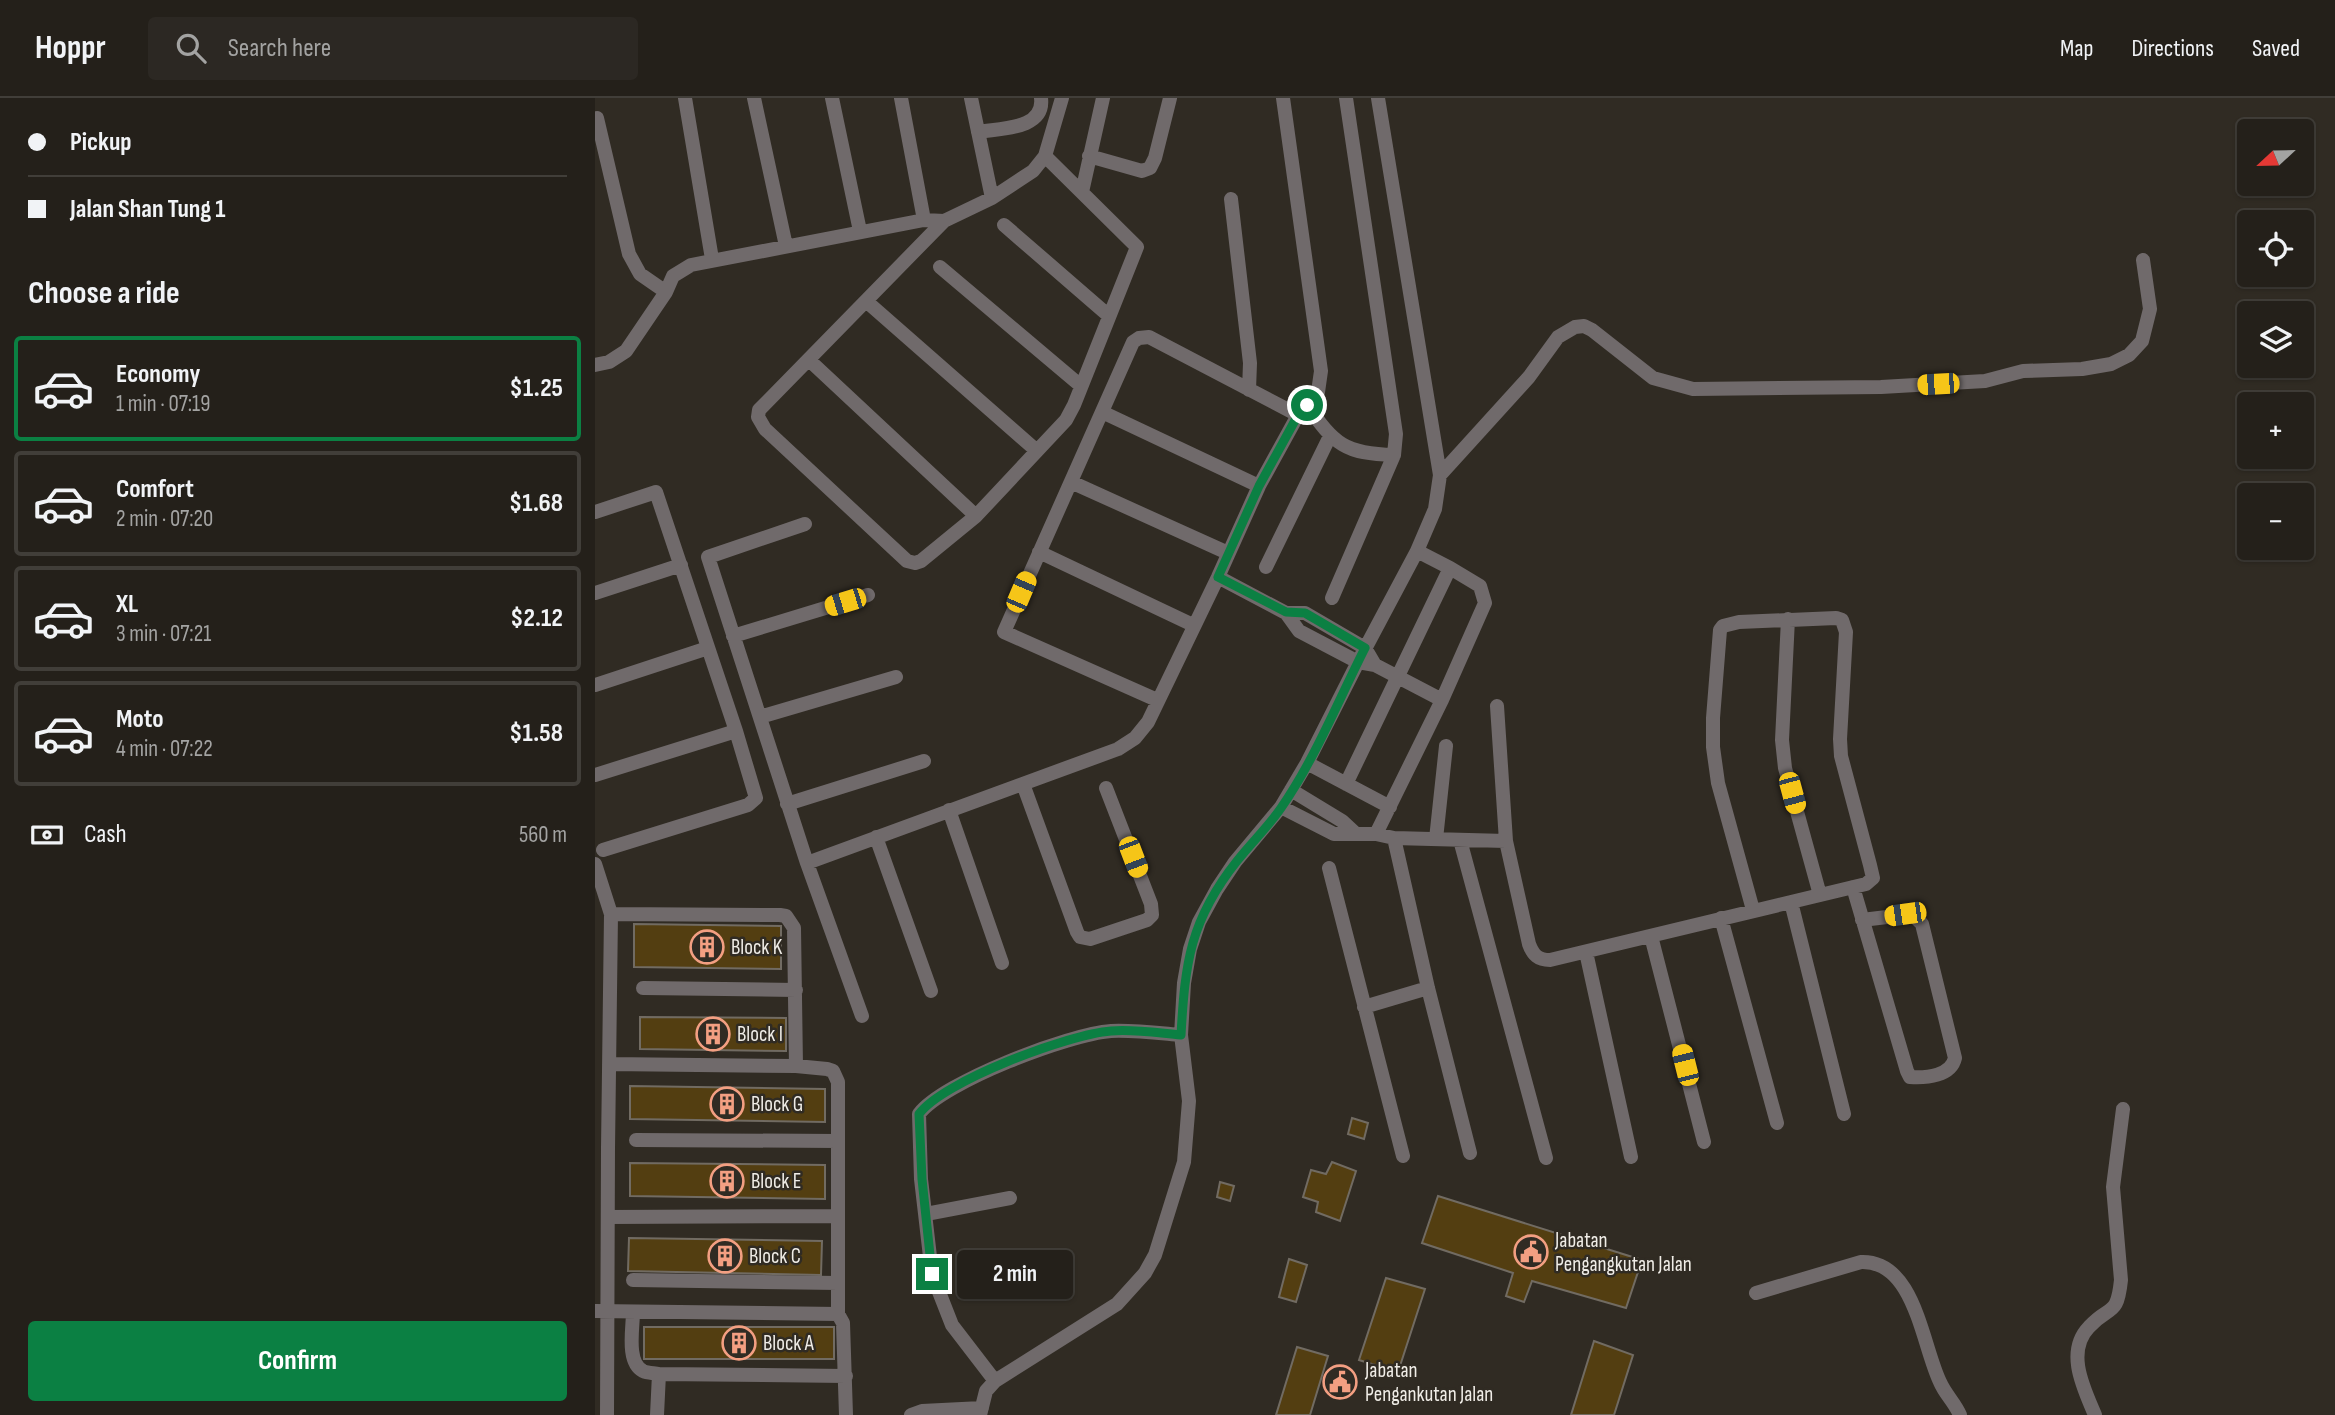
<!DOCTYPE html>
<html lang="en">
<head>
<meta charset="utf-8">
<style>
	:root { --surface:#24201a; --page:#2c2823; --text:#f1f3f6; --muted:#a3a3a2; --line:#413e39; --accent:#0b8043 }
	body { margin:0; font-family:"Sofia Sans Condensed",sans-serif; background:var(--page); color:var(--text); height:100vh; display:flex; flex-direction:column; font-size:26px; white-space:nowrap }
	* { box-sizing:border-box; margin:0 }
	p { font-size:23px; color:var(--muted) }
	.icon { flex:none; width:38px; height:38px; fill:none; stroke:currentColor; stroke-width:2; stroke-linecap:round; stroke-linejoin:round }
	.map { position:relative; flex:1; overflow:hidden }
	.side { display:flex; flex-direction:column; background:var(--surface); width:595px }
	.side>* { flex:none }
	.guide { display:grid; align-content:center; height:154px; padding:0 28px; background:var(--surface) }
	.needle { width:46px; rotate:248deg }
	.fabs { position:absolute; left:1642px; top:21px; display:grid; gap:14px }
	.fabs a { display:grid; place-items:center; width:77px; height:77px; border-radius:7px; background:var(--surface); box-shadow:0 2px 5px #0004,0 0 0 2px var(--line); font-size:35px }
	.end { position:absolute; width:32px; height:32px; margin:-16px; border:9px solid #0b8043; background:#fff; box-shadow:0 0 0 4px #fff }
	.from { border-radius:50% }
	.bubble { position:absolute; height:49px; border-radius:7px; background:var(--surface); box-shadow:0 2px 5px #0004,0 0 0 2px var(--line); font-size:23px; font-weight:700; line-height:49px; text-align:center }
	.car { position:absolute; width:21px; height:42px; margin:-21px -10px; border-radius:9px; box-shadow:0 0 5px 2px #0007; background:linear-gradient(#f5c518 24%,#345 0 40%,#f5c518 0 76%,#345 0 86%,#f5c518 0) }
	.guide b { display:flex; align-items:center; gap:24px; height:66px; font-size:26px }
	.guide b+b { border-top:2px solid var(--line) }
	.guide i { width:18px; height:18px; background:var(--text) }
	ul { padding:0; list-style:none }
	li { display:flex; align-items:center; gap:21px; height:105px; margin:0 14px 10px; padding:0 14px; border:4px solid var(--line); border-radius:7px }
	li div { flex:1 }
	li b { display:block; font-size:26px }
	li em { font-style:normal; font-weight:700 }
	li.selected { border-color:var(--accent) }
	li>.icon { width:63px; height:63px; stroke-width:1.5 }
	h2 { padding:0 28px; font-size:32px; line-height:84px }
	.pay { display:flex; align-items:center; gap:18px; height:77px; padding:0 28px; font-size:26px }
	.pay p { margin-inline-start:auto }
	.button { display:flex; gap:14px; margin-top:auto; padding:14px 28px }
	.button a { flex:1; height:80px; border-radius:7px; background:var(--accent); color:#fff; font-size:28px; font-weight:700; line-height:80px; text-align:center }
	header { display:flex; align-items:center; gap:42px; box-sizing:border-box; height:98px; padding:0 35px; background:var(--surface); border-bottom:2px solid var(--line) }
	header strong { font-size:33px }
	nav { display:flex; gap:38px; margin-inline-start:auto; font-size:24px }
	.search { width:490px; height:63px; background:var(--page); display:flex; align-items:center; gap:18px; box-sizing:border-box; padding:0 24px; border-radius:7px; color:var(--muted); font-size:26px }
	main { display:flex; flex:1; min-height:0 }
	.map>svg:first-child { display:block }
	.building { fill:#533e11; stroke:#716b62; stroke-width:2 }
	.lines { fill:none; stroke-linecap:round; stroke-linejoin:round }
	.street { stroke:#706a6b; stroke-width:14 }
	.route { stroke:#0b8043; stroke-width:9 }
	.labels { text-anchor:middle; stroke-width:5; stroke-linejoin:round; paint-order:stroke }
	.poi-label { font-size:21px; fill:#f0ede7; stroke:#302b23; text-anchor:start }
</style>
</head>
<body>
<header>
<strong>Hoppr</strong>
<div class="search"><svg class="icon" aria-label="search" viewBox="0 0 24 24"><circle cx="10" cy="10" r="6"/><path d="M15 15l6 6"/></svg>Search here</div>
<nav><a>Map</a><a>Directions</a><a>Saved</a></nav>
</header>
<main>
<section class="side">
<div class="guide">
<b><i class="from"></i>Pickup</b>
<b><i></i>Jalan Shan Tung 1</b>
</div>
<h2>Choose a ride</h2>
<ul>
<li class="selected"><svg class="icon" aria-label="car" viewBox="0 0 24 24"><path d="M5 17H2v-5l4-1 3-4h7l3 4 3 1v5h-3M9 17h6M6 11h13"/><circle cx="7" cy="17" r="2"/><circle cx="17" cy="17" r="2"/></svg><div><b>Economy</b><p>1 min · 07:19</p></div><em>$1.25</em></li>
<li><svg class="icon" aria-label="car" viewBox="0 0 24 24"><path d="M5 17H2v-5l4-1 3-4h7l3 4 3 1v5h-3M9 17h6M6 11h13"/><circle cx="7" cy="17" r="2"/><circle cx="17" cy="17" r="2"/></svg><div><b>Comfort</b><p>2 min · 07:20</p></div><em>$1.68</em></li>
<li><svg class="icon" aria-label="car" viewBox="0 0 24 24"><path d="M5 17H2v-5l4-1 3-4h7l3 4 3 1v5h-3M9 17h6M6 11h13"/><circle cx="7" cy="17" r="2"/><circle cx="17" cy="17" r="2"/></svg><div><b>XL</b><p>3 min · 07:21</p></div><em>$2.12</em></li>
<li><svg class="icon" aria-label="car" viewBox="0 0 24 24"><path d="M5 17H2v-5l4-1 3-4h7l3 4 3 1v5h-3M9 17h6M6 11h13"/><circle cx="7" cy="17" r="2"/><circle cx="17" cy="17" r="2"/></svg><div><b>Moto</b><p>4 min · 07:22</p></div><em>$1.58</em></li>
</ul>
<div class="pay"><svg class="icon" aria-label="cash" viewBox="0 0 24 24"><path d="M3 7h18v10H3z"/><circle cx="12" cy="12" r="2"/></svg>Cash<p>560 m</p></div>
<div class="button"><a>Confirm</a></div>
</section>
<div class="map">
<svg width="1740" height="1317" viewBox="0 0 1740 1317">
	<rect width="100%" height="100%" fill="#302b23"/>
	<path class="building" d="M 39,826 L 186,828 L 186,871 L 39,869 Z
		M 45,919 L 191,920 L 191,953 L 45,951 Z
		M 35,988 L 230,991 L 230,1024 L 35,1021 Z
		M 757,1020 L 773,1025 L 769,1041 L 753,1036 Z
		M 737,1064 L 761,1073 L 745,1123 L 721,1114 L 723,1104 L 708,1099 L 716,1072 L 731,1076 Z
		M 35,1065 L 230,1067 L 230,1101 L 35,1098 Z
		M 625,1084 L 639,1088 L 635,1103 L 622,1099 Z
		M 843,1098 L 1047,1162 L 1031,1210 L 937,1183 L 929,1204 L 911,1198 L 918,1175 L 827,1145 Z
		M 34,1140 L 227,1143 L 226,1177 L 33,1173 Z
		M 694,1161 L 712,1167 L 701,1204 L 684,1199 Z
		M 791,1180 L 830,1191 L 803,1274 L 764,1262 Z
		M 49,1229 L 239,1229 L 239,1261 L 49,1261 Z
		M 999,1243 L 1038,1257 L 1019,1317 L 976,1317 Z
		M 702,1249 L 733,1258 L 715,1317 L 681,1317 Z"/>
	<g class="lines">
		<path class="street" d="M 90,0 L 117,161
			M 159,0 L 191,148
			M 237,0 L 265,133
			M 306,0 L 329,122
			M 376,0 L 397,100
			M 2,20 L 34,156 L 45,176 L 71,194
			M 383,34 C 405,30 450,32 446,0
			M 450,58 L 542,149 L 479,307 L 471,322 L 381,418 L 326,463 L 320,465 L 312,463 L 170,331 L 163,319 L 164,312 L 349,123 L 397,100 L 438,73 L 450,58 L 467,0
			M 494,58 L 547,73 L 555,70 L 560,60 L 575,0
			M 487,94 L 508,0
			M 636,101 L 655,265 L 654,292
			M 409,127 L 514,218
			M 345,169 L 486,288
			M 271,203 L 442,353
			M 214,262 L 381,418
			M 0,267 L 14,264 L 31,253 L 71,194 L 78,178 L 96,167 L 329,122 L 349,123
			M 712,307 C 739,346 750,356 799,357
			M 507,314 L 664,388
			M 845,377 L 934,279 L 963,239 L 980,229 L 989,228 L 997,232 L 1058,280 L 1098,291 L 1286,289 L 1390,283 L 1428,273 L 1487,271 L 1516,266 L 1534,257 L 1547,243 L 1555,211 L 1548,162
			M 476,384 L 633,455
			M 0,414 L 61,394 L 141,633 L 161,700 L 153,707 L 8,752
			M 210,426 L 113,459 L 212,765 L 267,918
			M 444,454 L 598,527
			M 671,469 L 735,338
			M 623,479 L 691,515 L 710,515 L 770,550 L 780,567
			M 0,495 L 86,467
			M 737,500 L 799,357 L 801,336 L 751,0
			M 691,515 L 704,533 L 763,564 L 780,567 L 847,602
			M 1193,521 L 1187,642 L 1190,670 L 1225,797
			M 138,538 L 273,497
			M 0,587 L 113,550
			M 562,602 L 409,534 L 538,244 L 544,240 L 554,239 L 703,317
			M 902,608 L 911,743 L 934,846 C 938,857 943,862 955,862 L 1271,786 L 1278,780 L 1275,767 L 1246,658 L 1245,641 L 1251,534 L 1247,522 L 1241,520 L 1144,524 L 1128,528 L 1125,532 L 1118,620 L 1118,649 L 1123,685 L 1158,812
			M 165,619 L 301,579
			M 712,665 L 795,709
			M 0,677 L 141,633
			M 428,686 L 482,834 L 485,839 L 495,841 L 552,822 L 557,817 L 556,806 L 511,690
			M 751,686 L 855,470
			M 696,692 L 747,723 L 761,736
			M 192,706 L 329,663
			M 686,709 L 739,736 L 781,736 L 799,740 L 911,743
			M 354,712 L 407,865
			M 781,736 L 847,602 L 890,505 L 885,488 L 855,470 L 822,453
			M 281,739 L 336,893
			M 799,740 L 833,890 L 875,1055
			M 841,741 L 851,648
			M 865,742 L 951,1060
			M 212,765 L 523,651 L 540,640 L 553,624 L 623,479 L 664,388 L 703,317 L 723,294 L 726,273 L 688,0
			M 0,766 L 16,816 L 13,1051 L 12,1317
			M 734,770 L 808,1058
			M 1258,789 L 1312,973 L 1315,979 C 1332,980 1356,978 1360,960 L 1327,826 L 1317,816 L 1267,822
			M 1196,804 L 1249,1016
			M 16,816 L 185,817 L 191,818 L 199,830 L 201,968
			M 1126,820 L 1182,1025
			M 1056,838 L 1109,1044
			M 991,854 L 1036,1059
			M 48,890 L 201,892
			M 769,909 L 833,890
			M 14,966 L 201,968 L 232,971 L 238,973 L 243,984 L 243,1216
			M 41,1042 L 243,1043
			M 331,1116 L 415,1100
			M 13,1119 L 243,1118
			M 38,1182 L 243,1185
			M 1161,1195 L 1266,1164 C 1320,1162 1327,1247 1345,1284 C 1350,1296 1360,1305 1365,1317
			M 0,1213 L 243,1216 L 248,1225 L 251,1317
			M 38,1214 C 38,1230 31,1264 48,1273 C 52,1275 59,1275 64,1276 L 251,1278
			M 400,1283 L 357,1227 L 337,1176 L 326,1081 L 324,1016 C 348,984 474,936 516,933 C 539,932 563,935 586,937
			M 62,1317 L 64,1276
			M 316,1317 L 327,1313 L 387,1310
			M 385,1317 L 391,1293 L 400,1283 L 522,1206 L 550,1175 L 560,1157 L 589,1064 L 594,1003 L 586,937 L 589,885 L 595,851 L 604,824 L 622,791 L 640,764 L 686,709 L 712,665 L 763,564 L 822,453 L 840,411 L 845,377 L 783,0
			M 1500,1317 C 1489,1291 1470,1254 1494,1229 C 1515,1206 1522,1220 1526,1182 L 1518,1089 L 1528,1011"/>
	</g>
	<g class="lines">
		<path class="route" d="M 337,1176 L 327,1081 L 324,1016 C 348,983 474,936 516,933 C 539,931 563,935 586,937 C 590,865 595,822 642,763 C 656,745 673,729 686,710 C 720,661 743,603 770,550 L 710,515 L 691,514 L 623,479 L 664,388 L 703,317 L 712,307"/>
	</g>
	<defs>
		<symbol id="building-ring" viewBox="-11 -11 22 22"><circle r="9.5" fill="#302b23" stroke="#f39f82" stroke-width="1.5"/><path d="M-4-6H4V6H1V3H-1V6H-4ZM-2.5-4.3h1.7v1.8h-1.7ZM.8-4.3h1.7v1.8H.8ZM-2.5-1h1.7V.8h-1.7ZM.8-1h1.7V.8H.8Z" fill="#f39f82"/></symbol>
		<symbol id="civic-ring" viewBox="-11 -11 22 22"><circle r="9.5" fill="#302b23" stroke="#f39f82" stroke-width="1.5"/><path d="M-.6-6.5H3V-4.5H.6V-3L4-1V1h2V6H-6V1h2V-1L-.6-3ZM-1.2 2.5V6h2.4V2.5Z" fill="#f39f82"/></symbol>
	</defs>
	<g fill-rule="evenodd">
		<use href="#building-ring" x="93" y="830" width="38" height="38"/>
		<use href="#building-ring" x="99" y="917" width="38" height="38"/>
		<use href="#building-ring" x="113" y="987" width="38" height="38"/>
		<use href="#building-ring" x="113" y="1064" width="38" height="38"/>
		<use href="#civic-ring" x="917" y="1135" width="38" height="38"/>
		<use href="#building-ring" x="111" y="1139" width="38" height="38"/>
		<use href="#building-ring" x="125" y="1226" width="38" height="38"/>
		<use href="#civic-ring" x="726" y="1265" width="38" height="38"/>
	</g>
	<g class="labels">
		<g class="poi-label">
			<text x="136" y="856">Block K</text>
			<text x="142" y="943">Block I</text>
			<text x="156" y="1013">Block G</text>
			<text x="156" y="1090">Block E</text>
			<text x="960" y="1149">Jabatan<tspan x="960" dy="24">Pengangkutan Jalan</tspan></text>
			<text x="154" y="1165">Block C</text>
			<text x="168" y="1252">Block A</text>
			<text x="770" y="1279">Jabatan<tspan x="770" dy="24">Pengankutan Jalan</tspan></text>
		</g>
	</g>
</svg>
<div class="fabs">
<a><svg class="needle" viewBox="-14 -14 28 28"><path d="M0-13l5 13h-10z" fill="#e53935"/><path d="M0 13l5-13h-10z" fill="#a3a3a2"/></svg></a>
<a><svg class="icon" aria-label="locate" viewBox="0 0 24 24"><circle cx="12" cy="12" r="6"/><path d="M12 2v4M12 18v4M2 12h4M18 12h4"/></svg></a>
<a><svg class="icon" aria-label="layers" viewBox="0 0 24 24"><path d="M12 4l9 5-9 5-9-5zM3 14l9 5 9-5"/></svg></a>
<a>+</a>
<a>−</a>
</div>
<i class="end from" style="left:712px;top:307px"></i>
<i class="end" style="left:337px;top:1176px"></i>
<div class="bubble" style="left:362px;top:1152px;width:116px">2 min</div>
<i class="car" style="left:1343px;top:286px;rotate:267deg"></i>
<i class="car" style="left:426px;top:494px;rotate:23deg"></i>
<i class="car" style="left:250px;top:504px;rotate:253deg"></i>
<i class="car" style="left:1197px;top:695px;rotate:165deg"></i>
<i class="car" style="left:538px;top:759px;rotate:159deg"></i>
<i class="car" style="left:1310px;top:816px;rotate:262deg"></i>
<i class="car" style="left:1090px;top:967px;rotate:346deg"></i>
</div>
</main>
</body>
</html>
